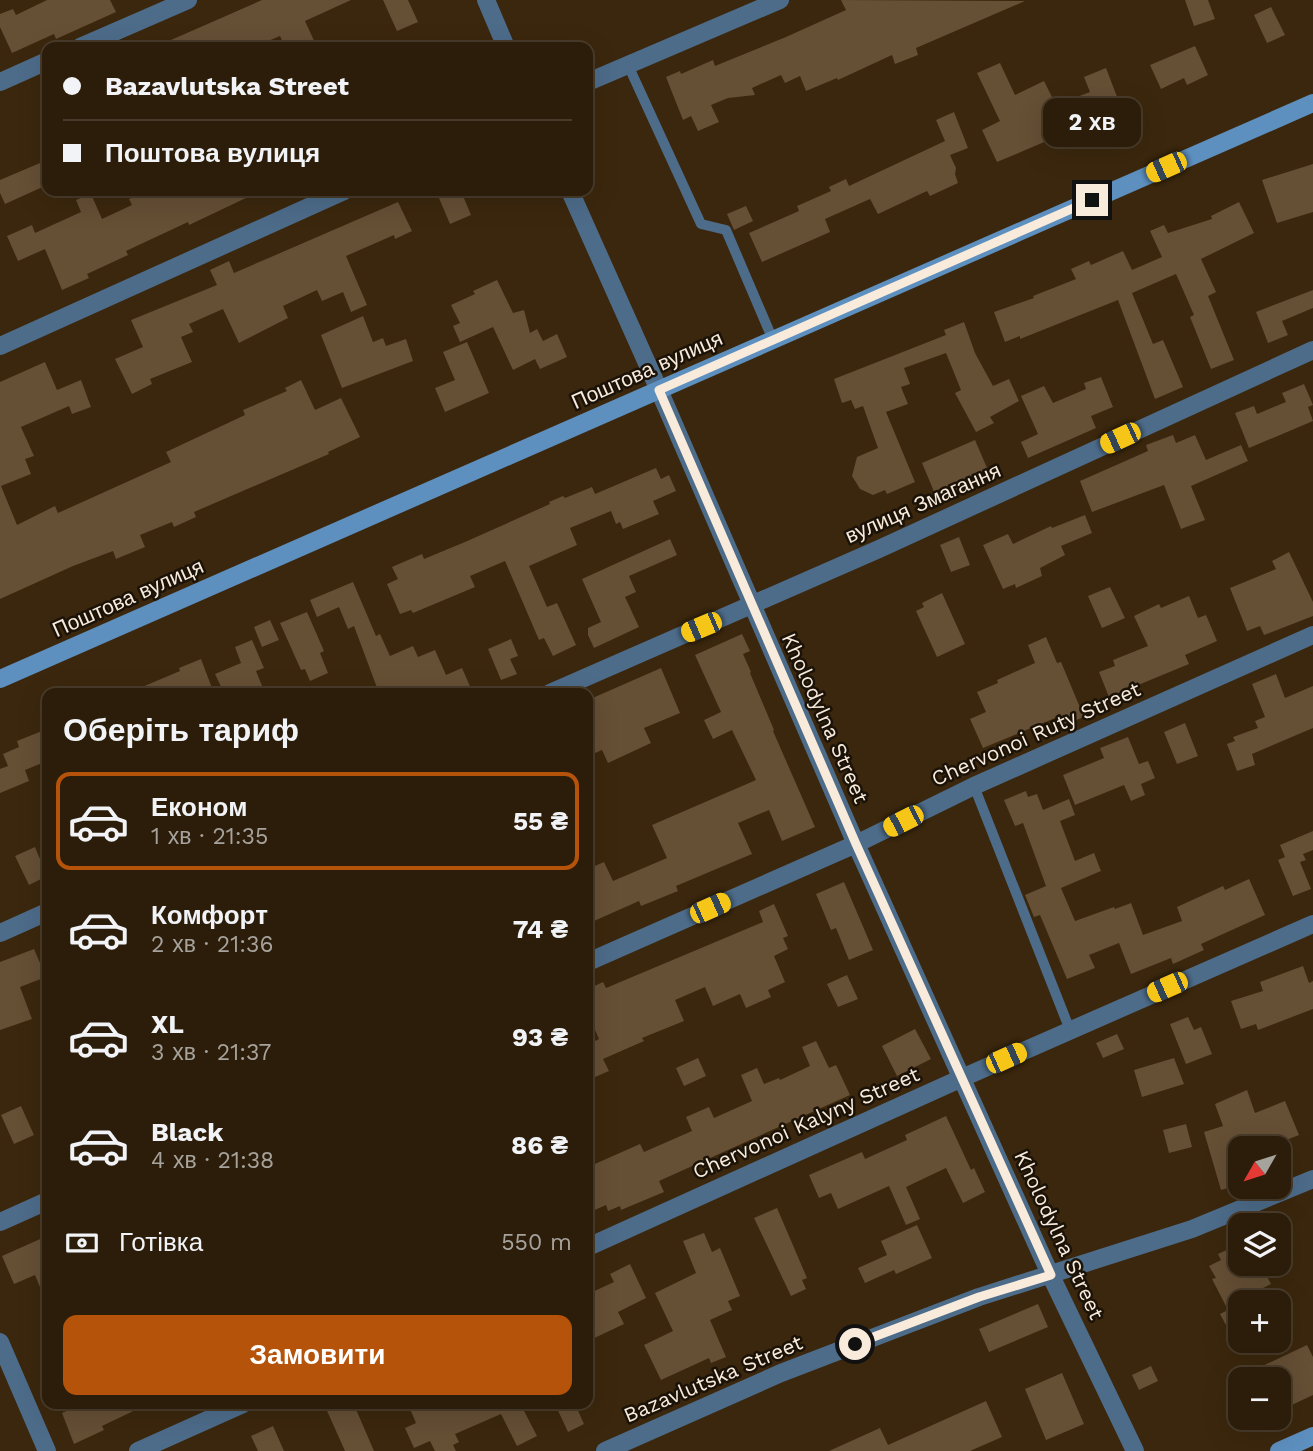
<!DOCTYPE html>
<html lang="uk">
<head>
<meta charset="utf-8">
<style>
	:root { --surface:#2c1d0a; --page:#342613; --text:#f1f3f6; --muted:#a6a29c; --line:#483b2b; --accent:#b45309 }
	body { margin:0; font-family:"Work Sans",sans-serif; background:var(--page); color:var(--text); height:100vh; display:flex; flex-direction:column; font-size:26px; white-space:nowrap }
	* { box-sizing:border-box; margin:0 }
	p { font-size:23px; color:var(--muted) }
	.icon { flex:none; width:38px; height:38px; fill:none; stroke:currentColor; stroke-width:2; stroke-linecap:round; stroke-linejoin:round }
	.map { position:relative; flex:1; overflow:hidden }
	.sheet { position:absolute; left:42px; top:688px; width:551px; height:721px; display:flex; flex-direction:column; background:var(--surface); border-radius:14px; box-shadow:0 7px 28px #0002,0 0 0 2px var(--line) }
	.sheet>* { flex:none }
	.hud { position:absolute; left:42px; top:42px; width:551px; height:154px; border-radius:14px; box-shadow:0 7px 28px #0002,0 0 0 2px var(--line); display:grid; align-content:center; height:154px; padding:0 21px; background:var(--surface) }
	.needle { width:46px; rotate:231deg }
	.fabs { position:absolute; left:1228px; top:1136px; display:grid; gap:14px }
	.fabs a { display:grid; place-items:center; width:63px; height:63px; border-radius:14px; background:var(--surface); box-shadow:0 7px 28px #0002,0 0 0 2px var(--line); font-size:35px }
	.end { position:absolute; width:32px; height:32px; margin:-16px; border:9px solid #f8ebdc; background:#111; box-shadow:0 0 0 4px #111 }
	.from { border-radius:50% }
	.bubble { position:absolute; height:49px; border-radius:14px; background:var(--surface); box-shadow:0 7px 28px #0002,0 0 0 2px var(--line); font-size:23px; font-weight:700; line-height:49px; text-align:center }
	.car { position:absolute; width:21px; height:42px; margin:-21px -10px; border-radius:9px; box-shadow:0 0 5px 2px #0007; background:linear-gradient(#f5c518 24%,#345 0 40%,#f5c518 0 76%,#345 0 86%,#f5c518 0) }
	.hud b { display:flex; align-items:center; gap:24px; height:66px; font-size:26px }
	.hud b+b { border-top:2px solid var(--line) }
	.hud i { width:18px; height:18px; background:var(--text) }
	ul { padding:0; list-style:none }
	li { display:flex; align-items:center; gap:21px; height:98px; margin:0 14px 10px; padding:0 7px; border:4px solid transparent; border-radius:14px }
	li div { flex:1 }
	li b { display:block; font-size:26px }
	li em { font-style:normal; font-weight:700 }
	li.active { border-color:var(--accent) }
	li>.icon { width:63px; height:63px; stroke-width:1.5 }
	h2 { padding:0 21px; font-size:32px; line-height:84px }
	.pay { display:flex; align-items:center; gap:18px; height:77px; padding:0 21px; font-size:26px }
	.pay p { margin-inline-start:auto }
	.cta { display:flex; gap:14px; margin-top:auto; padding:14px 21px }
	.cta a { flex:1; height:80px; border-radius:14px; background:var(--accent); color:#fff; font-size:28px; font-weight:700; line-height:80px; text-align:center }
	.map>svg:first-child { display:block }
	.building { fill:#654f35 }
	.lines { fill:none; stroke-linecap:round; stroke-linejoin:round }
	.lane { stroke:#4d6c8a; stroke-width:10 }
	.street { stroke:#4d6c8a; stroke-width:18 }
	.secondary { stroke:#5d8fbf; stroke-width:18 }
	.route { stroke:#f8ebdc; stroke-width:9 }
	.labels { text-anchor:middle; stroke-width:5; stroke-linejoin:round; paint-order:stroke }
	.street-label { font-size:21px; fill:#f8ebdc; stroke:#1b1208 }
</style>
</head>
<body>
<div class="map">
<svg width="1313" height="1451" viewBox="0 0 1313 1451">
	<rect width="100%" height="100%" fill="#3b270d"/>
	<path class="building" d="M 47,0 L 110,0 L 116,12 L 56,39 L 54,34 L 12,53 L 0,27 L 0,14 L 13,9 L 16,15 Z
		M 262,0 L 351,0 L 305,21 L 317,47 L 285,47 L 280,36 L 254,47 L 155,47 Z
		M 383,0 L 408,0 L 418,22 L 397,31 Z
		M 841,0 L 1025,1 L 916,48 L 918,55 L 895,64 L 892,55 L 838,80 L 837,78 L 806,91 L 800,76 L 785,83 L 781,75 L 752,88 L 755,95 L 728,98 L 711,105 L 719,122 L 698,131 L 691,116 L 683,120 L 666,77 L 680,71 L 681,74 L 713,60 L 715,66 L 786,37 L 846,10 Z
		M 1185,0 L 1208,0 L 1215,19 L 1194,26 Z
		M 1271,7 L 1285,35 L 1267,43 L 1254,15 Z
		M 1195,46 L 1208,75 L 1187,85 L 1184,78 L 1161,89 L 1150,65 Z
		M 1000,63 L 1015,95 L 1044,81 L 1056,105 L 1090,92 L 1084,77 L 1106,68 L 1121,107 L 1067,128 L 1068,132 L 997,162 L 982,130 L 1000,121 L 977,73 Z
		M 954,112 L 968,148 L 950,155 L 956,168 L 955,174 L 958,183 L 930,196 L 927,191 L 878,214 L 870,199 L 825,219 L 830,232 L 762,262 L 749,233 L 799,211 L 797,206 L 831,191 L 829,187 L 846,179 L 849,186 L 945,141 L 936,120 Z
		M 47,160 L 47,185 L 5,204 L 0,193 L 0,180 Z
		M 1313,164 L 1313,212 L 1277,223 L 1262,180 Z
		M 147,191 L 261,191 L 189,225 L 188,222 L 126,251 L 128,255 L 87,274 L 89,278 L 62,290 L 45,249 L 18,261 L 7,236 L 32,225 L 35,233 L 81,212 L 76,200 L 91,194 L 102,219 L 132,205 L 129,199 Z
		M 436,191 L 461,191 L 471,215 L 450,224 Z
		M 398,202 L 412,231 L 395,239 L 394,235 L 346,256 L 367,305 L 351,312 L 343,292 L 322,301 L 317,290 L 283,306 L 288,318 L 239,343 L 223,309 L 189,324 L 193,332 L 181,337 L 192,362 L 150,379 L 152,384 L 132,394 L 115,359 L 143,347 L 131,320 L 217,285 L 210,270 L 229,261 L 234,273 Z
		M 1239,202 L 1254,233 L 1201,259 L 1216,292 L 1208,296 L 1234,360 L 1211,369 L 1190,317 L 1194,315 L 1176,274 L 1132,293 L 1153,344 L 1163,340 L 1183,387 L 1155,399 L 1118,300 L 1020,339 L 1020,336 L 1005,342 L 994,312 L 1034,298 L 1033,296 L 1076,279 L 1071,269 L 1089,261 L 1091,265 L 1123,251 L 1132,270 L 1162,257 L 1150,231 L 1164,225 L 1168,233 L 1212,219 L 1211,216 Z
		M 746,206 L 753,221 L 734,230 L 727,214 Z
		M 497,280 L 513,313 L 524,310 L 530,333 L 537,329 L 543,341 L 557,334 L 567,357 L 540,369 L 535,359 L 513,370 L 493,327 L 460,342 L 453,326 L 460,323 L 451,305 L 475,294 L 473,291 Z
		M 1313,290 L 1313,308 L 1282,321 L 1288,335 L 1268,343 L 1256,312 Z
		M 363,316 L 373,342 L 383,338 L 386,346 L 406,339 L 413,361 L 342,388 L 321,335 Z
		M 964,322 L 975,353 L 993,386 L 1009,379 L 1019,401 L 990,417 L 994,423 L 976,432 L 955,393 L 961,390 L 946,353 L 904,368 L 910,384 L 901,387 L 908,404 L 886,412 L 915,482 L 887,494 L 885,490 L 873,495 L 860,489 L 852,476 L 857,457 L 878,448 L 863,406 L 855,409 L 851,400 L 842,403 L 834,379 L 946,335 L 944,330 Z
		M 467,342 L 489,393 L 445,412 L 435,388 L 455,380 L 443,352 Z
		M 45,362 L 57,390 L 81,380 L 91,407 L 72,414 L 69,406 L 21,427 L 34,456 L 25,459 L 31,474 L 1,486 L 17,525 L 55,506 L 58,513 L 171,462 L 166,452 L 245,415 L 243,410 L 287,391 L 285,388 L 301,380 L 315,410 L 341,398 L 360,437 L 328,452 L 329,454 L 194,512 L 196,517 L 174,527 L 172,522 L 140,535 L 145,547 L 116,559 L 113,551 L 73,566 L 0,599 L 0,382 Z
		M 1101,377 L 1113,407 L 1091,416 L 1096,428 L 1028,458 L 1021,442 L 1038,434 L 1021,396 L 1044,386 L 1053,403 L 1086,389 L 1084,383 Z
		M 1304,384 L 1313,405 L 1308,407 L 1313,421 L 1249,448 L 1235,413 L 1254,406 L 1257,414 L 1286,402 L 1282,393 Z
		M 1173,435 L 1176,443 L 1195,435 L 1206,460 L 1241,445 L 1248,461 L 1191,486 L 1205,520 L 1181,529 L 1164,485 L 1092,512 L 1080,481 L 1148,451 L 1146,445 Z
		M 975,440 L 991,477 L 938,501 L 922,463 Z
		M 656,468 L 661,479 L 669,475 L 676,491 L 653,501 L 659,514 L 623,529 L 620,522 L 616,524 L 611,511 L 570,528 L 577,545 L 529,566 L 547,607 L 557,603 L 576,645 L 553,656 L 544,638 L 539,640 L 505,561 L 470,576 L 475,587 L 413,613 L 411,610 L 400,614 L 387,584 L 398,579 L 392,567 L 422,554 L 424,559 L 465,542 L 550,504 L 549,502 L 563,496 L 565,498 L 592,487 L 595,494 Z
		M 1085,515 L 1092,533 L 1061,546 L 1065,555 L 1040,568 L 1042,576 L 1016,588 L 1015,584 L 1003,589 L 983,545 L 1008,534 L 1013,544 L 1051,526 L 1052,528 Z
		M 959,537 L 970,565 L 951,572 L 940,545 Z
		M 670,539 L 677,555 L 629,576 L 636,592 L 625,597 L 639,627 L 594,648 L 588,635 L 588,628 L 601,622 L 582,579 Z
		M 1289,552 L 1313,602 L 1313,616 L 1264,635 L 1260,626 L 1247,631 L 1230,588 L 1276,569 L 1272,561 Z
		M 353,582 L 376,636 L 380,634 L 390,656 L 413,646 L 418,657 L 435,650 L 446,675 L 462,668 L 473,693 L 379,693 L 354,626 L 348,629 L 339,607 L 317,617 L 310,600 Z
		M 1110,587 L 1125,618 L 1102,628 L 1088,596 Z
		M 942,593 L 965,644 L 937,657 L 916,611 L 924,607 L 922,603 Z
		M 1189,596 L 1198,618 L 1206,615 L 1217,641 L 1185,655 L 1189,664 L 1109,697 L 1099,672 L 1115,666 L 1113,660 L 1148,646 L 1134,616 L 1159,604 L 1161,608 Z
		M 307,612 L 324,651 L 320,653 L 328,673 L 310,681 L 305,669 L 301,670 L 280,623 Z
		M 270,620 L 279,640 L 262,647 L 254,627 Z
		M 742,634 L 750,651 L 743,654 L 751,672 L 750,673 L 774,730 L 773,731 L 815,827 L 782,841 L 769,810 L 738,823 L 752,854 L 676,886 L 678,891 L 641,906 L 639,901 L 594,921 L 588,908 L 588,869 L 604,862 L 613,881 L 667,858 L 652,825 L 756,780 L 732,730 L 713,739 L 704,720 L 721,712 L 695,655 Z
		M 1046,637 L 1057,663 L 1061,662 L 1084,717 L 1064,725 L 1060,716 L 983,748 L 970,719 L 986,712 L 977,692 L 998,683 L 997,680 L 1035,663 L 1028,645 Z
		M 511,639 L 518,656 L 510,659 L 517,674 L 501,680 L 488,649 Z
		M 252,640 L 264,668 L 256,671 L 265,693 L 224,693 L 215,674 L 241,663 L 235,647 Z
		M 201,659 L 212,688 L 200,693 L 128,693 L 180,671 L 179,668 Z
		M 661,668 L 680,713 L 644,728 L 651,743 L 608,763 L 602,750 L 588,756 L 588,700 Z
		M 1276,674 L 1285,698 L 1313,686 L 1313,728 L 1252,754 L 1255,765 L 1237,771 L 1227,744 L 1235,741 L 1233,737 L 1258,728 L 1255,721 L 1265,717 L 1252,684 Z
		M 1185,723 L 1198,756 L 1177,764 L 1164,732 Z
		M 47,729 L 47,761 L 25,770 L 29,781 L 0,793 L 0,769 L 8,766 L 3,754 L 19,747 L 17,741 Z
		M 1128,737 L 1139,764 L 1148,761 L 1155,778 L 1141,784 L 1145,795 L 1131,801 L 1124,785 L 1075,805 L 1063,775 L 1104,758 L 1100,748 Z
		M 1026,791 L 1028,797 L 1037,794 L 1043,810 L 1069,799 L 1075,815 L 1060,821 L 1075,861 L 1094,853 L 1101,871 L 1061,888 L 1075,921 L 1114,907 L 1115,909 L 1131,903 L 1143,935 L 1182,921 L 1177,907 L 1223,886 L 1225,890 L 1249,879 L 1265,915 L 1201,944 L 1204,950 L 1173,964 L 1171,958 L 1131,974 L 1119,943 L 1089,955 L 1095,968 L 1067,979 L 1040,915 L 1034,917 L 1025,895 L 1046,886 L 1023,823 L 1015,826 L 1004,800 Z
		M 1313,831 L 1313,850 L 1303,854 L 1306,860 L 1300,862 L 1311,889 L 1293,896 L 1278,860 L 1285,857 L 1280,845 Z
		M 35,847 L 47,876 L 29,885 L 15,856 Z
		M 844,882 L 873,950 L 849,960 L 836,928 L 831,930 L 816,894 Z
		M 774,904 L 788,936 L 783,938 L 788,949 L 774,956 L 785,982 L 768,990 L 771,997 L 746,1008 L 740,994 L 713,1006 L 705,987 L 675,1000 L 684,1021 L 642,1038 L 644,1041 L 603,1059 L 609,1071 L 588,1080 L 588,1025 L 595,1041 L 599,1039 L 588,1014 L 588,989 L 603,982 L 606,988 L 763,922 L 759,911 Z
		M 34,949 L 46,977 L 20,987 L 32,1019 L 0,1030 L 0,962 Z
		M 1303,966 L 1309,983 L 1313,981 L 1313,1009 L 1258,1030 L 1256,1024 L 1241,1029 L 1231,1001 L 1263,991 L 1260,982 Z
		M 847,975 L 858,999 L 838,1007 L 827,984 Z
		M 1188,1017 L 1194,1030 L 1201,1027 L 1212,1054 L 1186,1064 L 1170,1024 Z
		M 915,1029 L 931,1059 L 897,1076 L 882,1046 Z
		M 1117,1034 L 1124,1049 L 1103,1058 L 1096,1043 Z
		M 816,1041 L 829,1068 L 836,1065 L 850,1095 L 659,1181 L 664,1192 L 621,1210 L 620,1206 L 608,1211 L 606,1205 L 588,1213 L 588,1167 L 640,1144 L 644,1152 L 692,1131 L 686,1117 L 709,1107 L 714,1118 L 752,1101 L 741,1075 L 757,1068 L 764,1084 L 779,1078 L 780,1080 L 810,1066 L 802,1047 Z
		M 698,1058 L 706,1076 L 684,1086 L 676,1068 Z
		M 1174,1058 L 1184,1084 L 1142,1097 L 1134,1070 Z
		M 1247,1090 L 1255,1113 L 1285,1101 L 1299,1135 L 1281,1142 L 1278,1135 L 1233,1151 L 1241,1176 L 1241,1184 L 1221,1190 L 1204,1132 L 1223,1126 L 1215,1104 Z
		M 21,1106 L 34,1135 L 14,1144 L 1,1115 Z
		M 946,1116 L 971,1170 L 974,1168 L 985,1192 L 963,1203 L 946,1168 L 906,1187 L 920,1219 L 906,1225 L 889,1186 L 838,1209 L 831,1193 L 819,1198 L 809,1175 L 862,1152 L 865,1159 L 907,1140 L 905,1135 Z
		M 1186,1124 L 1192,1147 L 1169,1153 L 1163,1130 Z
		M 777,1208 L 807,1278 L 802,1280 L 806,1289 L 791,1296 L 754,1218 Z
		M 917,1225 L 932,1258 L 896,1274 L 894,1270 L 865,1283 L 858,1268 L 887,1255 L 881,1241 Z
		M 704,1233 L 712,1252 L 720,1248 L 740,1296 L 728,1301 L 732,1310 L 710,1320 L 726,1357 L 711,1363 L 709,1358 L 661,1380 L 644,1345 L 673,1331 L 655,1293 L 696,1273 L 683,1241 Z
		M 47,1236 L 47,1304 L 35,1275 L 14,1284 L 2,1256 Z
		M 1233,1247 L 1236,1253 L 1241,1251 L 1241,1264 L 1260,1264 L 1271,1284 L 1241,1299 L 1241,1353 L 1220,1314 L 1228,1310 L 1212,1279 L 1216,1278 L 1209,1266 L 1221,1260 L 1218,1254 Z
		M 630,1264 L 646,1298 L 618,1312 L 624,1324 L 588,1341 L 588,1294 L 614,1282 L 610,1274 Z
		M 1038,1304 L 1048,1327 L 989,1352 L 979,1329 Z
		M 1307,1345 L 1313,1357 L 1313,1395 L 1279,1411 L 1279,1379 L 1235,1379 Z
		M 1151,1366 L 1158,1381 L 1139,1390 L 1132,1375 Z
		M 1062,1373 L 1084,1424 L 1046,1440 L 1025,1389 Z
		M 986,1401 L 1002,1437 L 970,1451 L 829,1451 L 880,1428 L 888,1445 Z
		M 83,1404 L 148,1404 L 102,1426 L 104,1430 L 74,1444 L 62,1413 Z
		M 324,1404 L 344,1404 L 347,1410 L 355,1407 L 374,1451 L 345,1451 Z
		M 408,1404 L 524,1404 L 521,1405 L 537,1436 L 517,1446 L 501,1414 L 455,1434 L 459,1442 L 453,1445 L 456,1451 L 435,1451 L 430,1441 L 414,1448 L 405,1428 L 416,1423 Z
		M 555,1404 L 575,1404 L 584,1424 L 568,1432 Z
		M 273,1426 L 284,1451 L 258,1451 L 251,1436 Z"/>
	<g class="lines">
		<path class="lane" d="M 628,65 L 701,224 L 726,230 L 773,340
			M 974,786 L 1070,1030"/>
		<path class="street" d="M 486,0 L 506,47
			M 80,47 L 188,0
			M 0,82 L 47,61
			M 588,82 L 780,0
			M 570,191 L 659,390 L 856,844 L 1050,1274 L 1135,1451
			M 0,346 L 344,191
			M 550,693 L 879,549 L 1313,350
			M 0,933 L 47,912
			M 588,962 L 856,844 L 974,786 L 1313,635
			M 0,1222 L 47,1201
			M 588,1247 L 962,1078 L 1313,924
			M 0,1342 L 47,1451
			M 138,1451 L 243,1404
			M 605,1451 L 781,1373 L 979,1297 L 1192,1229 L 1313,1179"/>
		<path class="secondary" d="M 0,679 L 1313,103
			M 1279,1451 L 1313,1436"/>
	</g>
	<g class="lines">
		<path class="route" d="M 855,1344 L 979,1297 L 1051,1275 L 856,844 L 659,390 L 1092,200"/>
	</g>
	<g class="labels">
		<g class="street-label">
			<text transform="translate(647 370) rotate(-24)" y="7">Поштова вулиця</text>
			<text transform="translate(923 503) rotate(-24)" y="7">вулиця Змагання</text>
			<text transform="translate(128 598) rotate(-24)" y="7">Поштова вулиця</text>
			<text transform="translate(825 718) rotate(66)" y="7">Kholodylna Street</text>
			<text transform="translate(1036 734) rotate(-24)" y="7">Chervonoi Ruty Street</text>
			<text transform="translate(806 1123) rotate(-24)" y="7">Chervonoi Kalyny Street</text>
			<text transform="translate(1059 1235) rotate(65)" y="7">Kholodylna Street</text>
			<text transform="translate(713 1379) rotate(-23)" y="7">Bazavlutska Street</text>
		</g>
	</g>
</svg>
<div class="fabs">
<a><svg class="needle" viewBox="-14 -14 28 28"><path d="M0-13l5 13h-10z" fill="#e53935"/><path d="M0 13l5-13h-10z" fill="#a6a29c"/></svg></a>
<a><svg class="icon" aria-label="layers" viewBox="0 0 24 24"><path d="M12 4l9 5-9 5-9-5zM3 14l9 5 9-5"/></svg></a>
<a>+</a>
<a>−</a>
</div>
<i class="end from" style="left:855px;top:1344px"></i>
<i class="end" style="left:1092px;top:200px"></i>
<div class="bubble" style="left:1043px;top:98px;width:98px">2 хв</div>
<i class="car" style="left:1166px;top:167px;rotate:246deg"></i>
<i class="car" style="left:1120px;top:438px;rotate:245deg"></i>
<i class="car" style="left:701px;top:627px;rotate:247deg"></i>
<i class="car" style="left:903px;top:821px;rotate:243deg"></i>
<i class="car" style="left:710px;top:908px;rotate:66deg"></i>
<i class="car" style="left:1167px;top:987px;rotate:246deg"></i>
<i class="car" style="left:1006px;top:1058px;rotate:66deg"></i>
<div class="hud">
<b><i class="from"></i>Bazavlutska Street</b>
<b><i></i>Поштова вулиця</b>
</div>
<section class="sheet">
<h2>Оберіть тариф</h2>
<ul>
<li class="active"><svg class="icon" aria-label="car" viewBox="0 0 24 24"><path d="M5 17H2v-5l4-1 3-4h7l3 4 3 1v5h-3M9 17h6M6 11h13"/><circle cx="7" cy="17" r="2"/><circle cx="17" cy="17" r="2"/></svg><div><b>Економ</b><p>1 хв · 21:35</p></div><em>55 ₴</em></li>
<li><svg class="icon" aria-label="car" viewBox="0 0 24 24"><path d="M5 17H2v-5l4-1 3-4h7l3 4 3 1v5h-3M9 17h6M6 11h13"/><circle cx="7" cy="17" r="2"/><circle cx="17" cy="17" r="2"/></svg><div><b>Комфорт</b><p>2 хв · 21:36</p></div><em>74 ₴</em></li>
<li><svg class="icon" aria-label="car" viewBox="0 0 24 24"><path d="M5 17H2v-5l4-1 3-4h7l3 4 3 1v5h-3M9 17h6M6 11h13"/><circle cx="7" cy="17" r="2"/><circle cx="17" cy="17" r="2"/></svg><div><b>XL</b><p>3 хв · 21:37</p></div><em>93 ₴</em></li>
<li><svg class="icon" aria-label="car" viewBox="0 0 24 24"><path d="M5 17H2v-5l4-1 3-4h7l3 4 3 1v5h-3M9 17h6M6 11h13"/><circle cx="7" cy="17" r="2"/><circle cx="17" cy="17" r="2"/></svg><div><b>Black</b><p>4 хв · 21:38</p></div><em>86 ₴</em></li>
</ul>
<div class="pay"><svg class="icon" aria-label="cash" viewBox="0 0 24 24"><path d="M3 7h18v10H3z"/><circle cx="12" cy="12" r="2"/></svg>Готівка<p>550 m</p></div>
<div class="cta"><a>Замовити</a></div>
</section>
</div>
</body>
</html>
